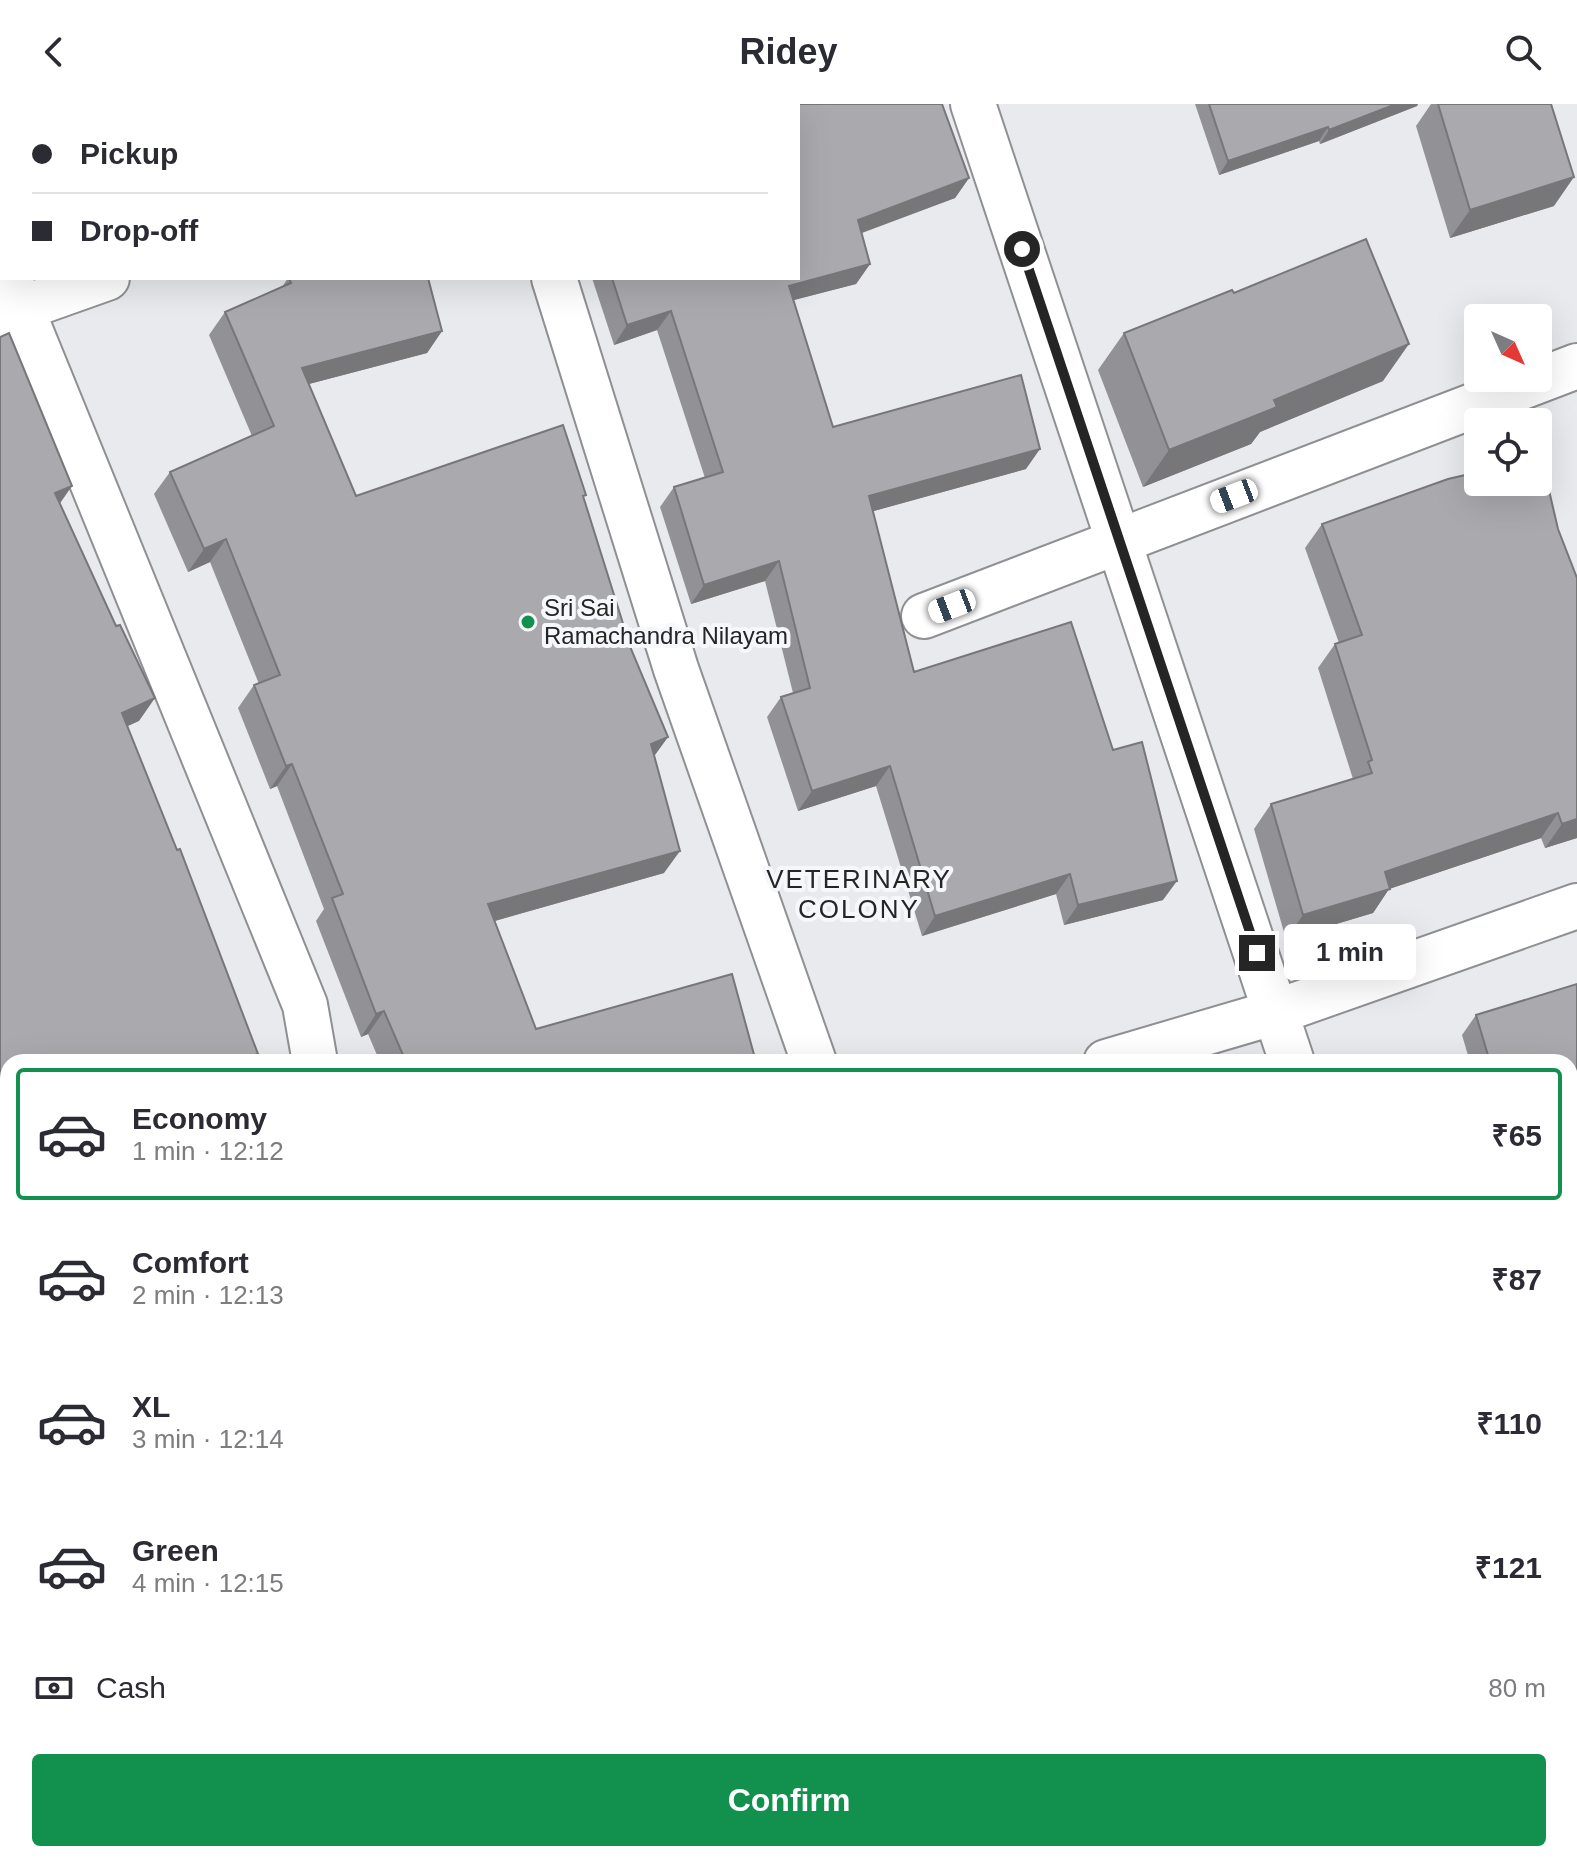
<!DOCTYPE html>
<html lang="en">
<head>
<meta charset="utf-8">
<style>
	:root { --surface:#fff; --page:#f2f2f3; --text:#2b2b33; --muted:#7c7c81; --line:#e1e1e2; --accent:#12914e }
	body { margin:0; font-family:Helvetica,sans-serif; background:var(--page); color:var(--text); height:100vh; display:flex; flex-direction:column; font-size:30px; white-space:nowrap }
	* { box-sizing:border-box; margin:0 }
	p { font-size:26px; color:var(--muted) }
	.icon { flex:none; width:44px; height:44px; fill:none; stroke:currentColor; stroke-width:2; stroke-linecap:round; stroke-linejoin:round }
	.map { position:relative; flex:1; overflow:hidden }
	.side { position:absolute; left:0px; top:950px; width:1578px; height:808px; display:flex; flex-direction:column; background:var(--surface); border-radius:24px 24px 0 0; box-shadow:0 8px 32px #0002 }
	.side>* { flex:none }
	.banner { position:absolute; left:0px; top:0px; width:800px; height:176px; box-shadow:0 8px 32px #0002; display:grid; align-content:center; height:176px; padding:0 32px; background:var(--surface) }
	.needle { width:52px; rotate:135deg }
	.fabs { position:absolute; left:1464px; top:200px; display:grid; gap:16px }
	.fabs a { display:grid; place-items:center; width:88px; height:88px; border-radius:8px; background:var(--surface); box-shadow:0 8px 32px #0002; font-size:40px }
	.end { position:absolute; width:36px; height:36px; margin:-18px; border:10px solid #252526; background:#fff; box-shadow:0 0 0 4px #fff }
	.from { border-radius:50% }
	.bubble { position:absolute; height:56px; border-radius:8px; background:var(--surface); box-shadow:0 8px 32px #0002; font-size:26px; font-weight:600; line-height:56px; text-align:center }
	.car { position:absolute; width:24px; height:48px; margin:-24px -12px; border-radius:10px; box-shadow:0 0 6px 2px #0007; background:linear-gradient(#fff 24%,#345 0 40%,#fff 0 76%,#345 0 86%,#fff 0) }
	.banner b { display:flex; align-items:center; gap:28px; height:76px; font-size:30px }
	.banner b+b { border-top:2px solid var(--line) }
	.banner i { width:20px; height:20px; background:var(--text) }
	ul { padding:14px 0 0; list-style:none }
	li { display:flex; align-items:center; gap:24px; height:132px; margin:0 16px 12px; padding:0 16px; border:4px solid transparent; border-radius:8px }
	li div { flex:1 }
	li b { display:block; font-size:30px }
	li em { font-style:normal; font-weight:600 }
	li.active { border-color:var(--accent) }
	li>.icon { width:72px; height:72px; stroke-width:1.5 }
	.pay { display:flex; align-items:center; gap:20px; height:88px; padding:0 32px; font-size:30px }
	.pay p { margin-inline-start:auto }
	.action { display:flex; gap:16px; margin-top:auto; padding:16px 32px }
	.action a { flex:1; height:92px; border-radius:8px; background:var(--accent); color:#fff; font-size:32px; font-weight:600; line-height:92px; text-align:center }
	header { display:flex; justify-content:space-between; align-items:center; height:104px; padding:0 32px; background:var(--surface); font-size:36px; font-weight:600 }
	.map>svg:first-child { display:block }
	.green { fill:#d2ddc3 }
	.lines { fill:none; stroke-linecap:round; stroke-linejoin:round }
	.street-casing { stroke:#8f9093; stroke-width:48 }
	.street { stroke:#fff; stroke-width:44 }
	.wall { fill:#929296 }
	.shaded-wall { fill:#77777a }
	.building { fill:#aaaaae; stroke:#77777a; stroke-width:2 }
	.route { stroke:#252526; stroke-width:10 }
	.poi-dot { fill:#12914e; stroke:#f6f7fb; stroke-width:3 }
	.labels { text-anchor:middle; stroke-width:8; stroke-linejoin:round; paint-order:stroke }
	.poi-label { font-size:24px; fill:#252526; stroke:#f6f7fb; text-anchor:start }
	.neighbourhood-label { font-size:26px; letter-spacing:2px; fill:#252526; stroke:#f6f7fb }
</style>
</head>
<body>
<header><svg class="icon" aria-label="back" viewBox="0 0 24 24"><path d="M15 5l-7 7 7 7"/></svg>Ridey<svg class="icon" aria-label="search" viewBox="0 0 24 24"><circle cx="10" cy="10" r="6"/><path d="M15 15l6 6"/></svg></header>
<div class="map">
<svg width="1577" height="1758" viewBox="0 0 1577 1758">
	<rect width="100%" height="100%" fill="#e9eaee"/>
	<path class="green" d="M 1577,1301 L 1577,1688 L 1570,1667 L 1570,1304 Z"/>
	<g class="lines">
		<defs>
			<path id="street" d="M 973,0 L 1292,958
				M 587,2 L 593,0
				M 9,174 L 305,901 L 315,958
				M 554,174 L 676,565 L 814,958
				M 0,212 L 107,174
				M 924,512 L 1577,262
				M 1106,958 L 1276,908 L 1577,802
				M 513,1750 L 516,1758
				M 1047,1750 L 1049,1758
				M 1543,1750 L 1546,1758
				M 830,1758 L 861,1750"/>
		</defs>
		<use href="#street" class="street-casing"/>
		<use href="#street" class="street"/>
	</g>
	<path class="wall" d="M 157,0 L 300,0 L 299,2 L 158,2 Z
		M 1195,0 L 1418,0 L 1417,2 L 1320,40 L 1319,37 L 1219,71 Z
		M 1431,0 L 1551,0 L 1554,102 L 1450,134 L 1416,22 Z
		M 798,2 L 969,74 L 955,94 L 862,129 L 870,160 L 856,180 L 793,196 L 833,323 L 1026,365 L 873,407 L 914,568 L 1163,796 L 1064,821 L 1056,790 L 922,832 L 876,682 L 798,707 L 767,613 L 781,593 L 793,589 L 765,477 L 691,500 L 660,403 L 674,383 L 705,374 L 657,226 L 614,241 L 592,174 L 798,174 Z
		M 288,174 L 428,174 L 442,227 L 427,249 L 309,280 L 356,392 L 584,394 L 631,545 L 668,633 L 654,652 L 664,769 L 495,817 L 536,925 L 756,958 L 380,958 L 368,930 L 361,933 L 316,817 L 324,805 L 277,682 L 270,685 L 238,604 L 254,581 L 259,580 L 210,458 L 188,468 L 154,390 L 170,368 L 252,332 L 209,231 L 225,208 L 282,183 Z
		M 1234,189 L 1383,277 L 1260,328 L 1251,340 L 1143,383 L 1098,266 L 1124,229 Z
		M 1448,375 L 1577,734 L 1545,744 L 1541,734 L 1389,785 L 1373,809 L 1286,835 L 1254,725 L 1271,700 L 1353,675 L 1318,564 L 1335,540 L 1339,539 L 1305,444 L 1322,420 Z
		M 1476,911 L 1570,958 L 1470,958 L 1462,931 Z
		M 1144,1750 L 1514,1750 L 1516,1758 L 1146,1758 Z"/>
	<path class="shaded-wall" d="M 25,0 L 39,0 L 34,2 L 23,2 Z
		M 269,0 L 300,0 L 299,2 L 262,2 Z
		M 1396,0 L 1418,0 L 1417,2 L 1320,40 L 1329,26 Z
		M 1328,23 L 1319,37 L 1219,71 L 1228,57 Z
		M 1574,73 L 1554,102 L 1450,134 L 1470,106 Z
		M 969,74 L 955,94 L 845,135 L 858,116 Z
		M 870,160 L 856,180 L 775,201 L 789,182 Z
		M 671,207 L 657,226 L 614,241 L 627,221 Z
		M 442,227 L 427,249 L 286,286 L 302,264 Z
		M 1409,240 L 1383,277 L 1260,328 L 1251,340 L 1143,383 L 1169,346 L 1274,296 Z
		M 1040,345 L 1026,365 L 856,412 L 869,392 Z
		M 72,382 L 56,405 L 55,389 Z
		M 226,435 L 210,458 L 188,468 L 204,445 Z
		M 779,457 L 765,477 L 691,500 L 704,481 Z
		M 155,594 L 139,617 L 106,632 L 122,609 Z
		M 668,633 L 652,655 L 651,640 Z
		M 292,660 L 277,682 L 270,685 L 286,662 Z
		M 890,662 L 876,682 L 798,707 L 812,687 Z
		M 1558,709 L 1541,734 L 1389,785 L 1373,809 L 1286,835 L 1303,811 L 1385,768 Z
		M 1577,715 L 1577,734 L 1545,744 L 1562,720 Z
		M 680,747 L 664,769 L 473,823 L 488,800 Z
		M 1070,770 L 1056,790 L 922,832 L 935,812 Z
		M 1177,777 L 1163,796 L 1064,821 L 1078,801 Z
		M 384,907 L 368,930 L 361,933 L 376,910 Z
		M 258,950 L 252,958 L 234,958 Z
		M 1577,1138 L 1577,1154 L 1570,1156 L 1570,1140 Z
		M 8,1546 L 8,1565 L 0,1567 L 0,1548 Z
		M 1462,1750 L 1467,1750 L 1462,1751 L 1457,1758 L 1438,1758 Z"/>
	<path class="building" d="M 185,0 L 269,0 L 262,2 L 185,2 Z
		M 750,0 L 942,0 L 969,74 L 858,116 L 870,160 L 789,182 L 833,323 L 1021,271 L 1040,345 L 869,392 L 914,568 L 1071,518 L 1113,646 L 1142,638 L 1177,777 L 1078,801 L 1070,770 L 935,812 L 890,662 L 812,687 L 781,593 L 810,584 L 779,457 L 704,481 L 674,383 L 723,368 L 671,207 L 627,221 L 612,174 L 798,174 L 798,2 L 742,2 Z
		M 1209,0 L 1396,0 L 1329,26 L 1328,23 L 1228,57 Z
		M 1438,0 L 1551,0 L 1574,73 L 1470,106 Z
		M 1366,135 L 1409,240 L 1274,296 L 1277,303 L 1169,346 L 1124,229 L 1232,186 L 1234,189 Z
		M 289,174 L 428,174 L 442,227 L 302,264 L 356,392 L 563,321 L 586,391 L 583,392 L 631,545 L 668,633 L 651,640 L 680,747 L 488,800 L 536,925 L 732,870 L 756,958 L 406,958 L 384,907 L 376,910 L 332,794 L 343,790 L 292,660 L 286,662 L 254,581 L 280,571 L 226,435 L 204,445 L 170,368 L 274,322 L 225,208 L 291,179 Z
		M 9,229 L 72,382 L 55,389 L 116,522 L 120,521 L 155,594 L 122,609 L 177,746 L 180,745 L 258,950 L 234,958 L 8,958 L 8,1546 L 0,1548 L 0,233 Z
		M 1541,352 L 1558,425 L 1577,474 L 1577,715 L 1562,720 L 1558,709 L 1385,768 L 1390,785 L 1303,811 L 1271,700 L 1372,669 L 1368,658 L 1372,656 L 1335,540 L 1362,531 L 1322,420 L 1448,375 L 1478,368 L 1478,378 L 1538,378 L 1538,353 Z
		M 1577,880 L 1577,1138 L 1570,1140 L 1570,958 L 1490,958 L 1476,911 Z
		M 8,1662 L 8,1750 L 46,1750 L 48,1758 L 88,1750 L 352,1750 L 354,1758 L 0,1758 L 0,1664 Z
		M 1006,1750 L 1011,1750 L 1013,1758 L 980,1758 Z
		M 1161,1750 L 1462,1750 L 1438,1758 L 1163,1758 Z
		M 1467,1750 L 1514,1750 L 1516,1758 L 1464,1758 L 1462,1751 Z"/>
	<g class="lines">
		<path class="route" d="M 1022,145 L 1257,849"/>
	</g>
	<circle class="poi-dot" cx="528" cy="518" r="8"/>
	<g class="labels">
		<g class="poi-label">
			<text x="544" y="512">Sri Sai<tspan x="544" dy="28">Ramachandra Nilayam</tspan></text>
		</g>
		<g class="neighbourhood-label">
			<text x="859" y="784">VETERINARY<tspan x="859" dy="30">COLONY</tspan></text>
		</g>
	</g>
</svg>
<div class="fabs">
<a><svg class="needle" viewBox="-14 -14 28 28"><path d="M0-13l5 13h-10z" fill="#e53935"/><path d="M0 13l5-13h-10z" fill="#7c7c81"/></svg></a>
<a><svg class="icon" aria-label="locate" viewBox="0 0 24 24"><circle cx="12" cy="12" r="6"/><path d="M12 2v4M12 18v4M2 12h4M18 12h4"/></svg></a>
</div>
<i class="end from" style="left:1022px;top:145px"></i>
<i class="end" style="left:1257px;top:849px"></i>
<div class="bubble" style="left:1284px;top:820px;width:132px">1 min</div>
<i class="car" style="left:1234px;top:392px;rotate:249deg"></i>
<i class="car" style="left:952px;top:502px;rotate:249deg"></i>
<div class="banner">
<b><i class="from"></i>Pickup</b>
<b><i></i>Drop-off</b>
</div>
<section class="side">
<ul>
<li class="active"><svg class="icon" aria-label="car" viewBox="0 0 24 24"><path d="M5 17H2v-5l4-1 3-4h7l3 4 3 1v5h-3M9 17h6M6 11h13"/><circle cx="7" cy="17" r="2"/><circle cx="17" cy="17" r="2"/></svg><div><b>Economy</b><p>1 min · 12:12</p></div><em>₹65</em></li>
<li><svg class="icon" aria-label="car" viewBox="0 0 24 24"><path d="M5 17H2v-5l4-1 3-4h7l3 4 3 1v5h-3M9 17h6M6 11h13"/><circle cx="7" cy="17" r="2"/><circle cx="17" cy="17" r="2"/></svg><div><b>Comfort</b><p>2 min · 12:13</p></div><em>₹87</em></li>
<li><svg class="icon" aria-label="car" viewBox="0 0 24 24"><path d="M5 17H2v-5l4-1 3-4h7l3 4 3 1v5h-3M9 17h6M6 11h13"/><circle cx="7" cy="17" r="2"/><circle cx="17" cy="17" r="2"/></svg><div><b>XL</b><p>3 min · 12:14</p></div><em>₹110</em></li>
<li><svg class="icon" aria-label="car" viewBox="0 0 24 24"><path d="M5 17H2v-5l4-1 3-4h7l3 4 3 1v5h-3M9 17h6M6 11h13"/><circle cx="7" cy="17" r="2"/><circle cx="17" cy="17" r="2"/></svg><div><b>Green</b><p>4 min · 12:15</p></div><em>₹121</em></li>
</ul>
<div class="pay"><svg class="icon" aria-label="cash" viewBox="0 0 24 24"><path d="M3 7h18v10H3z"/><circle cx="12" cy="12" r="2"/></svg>Cash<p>80 m</p></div>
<div class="action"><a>Confirm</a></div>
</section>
</div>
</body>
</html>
